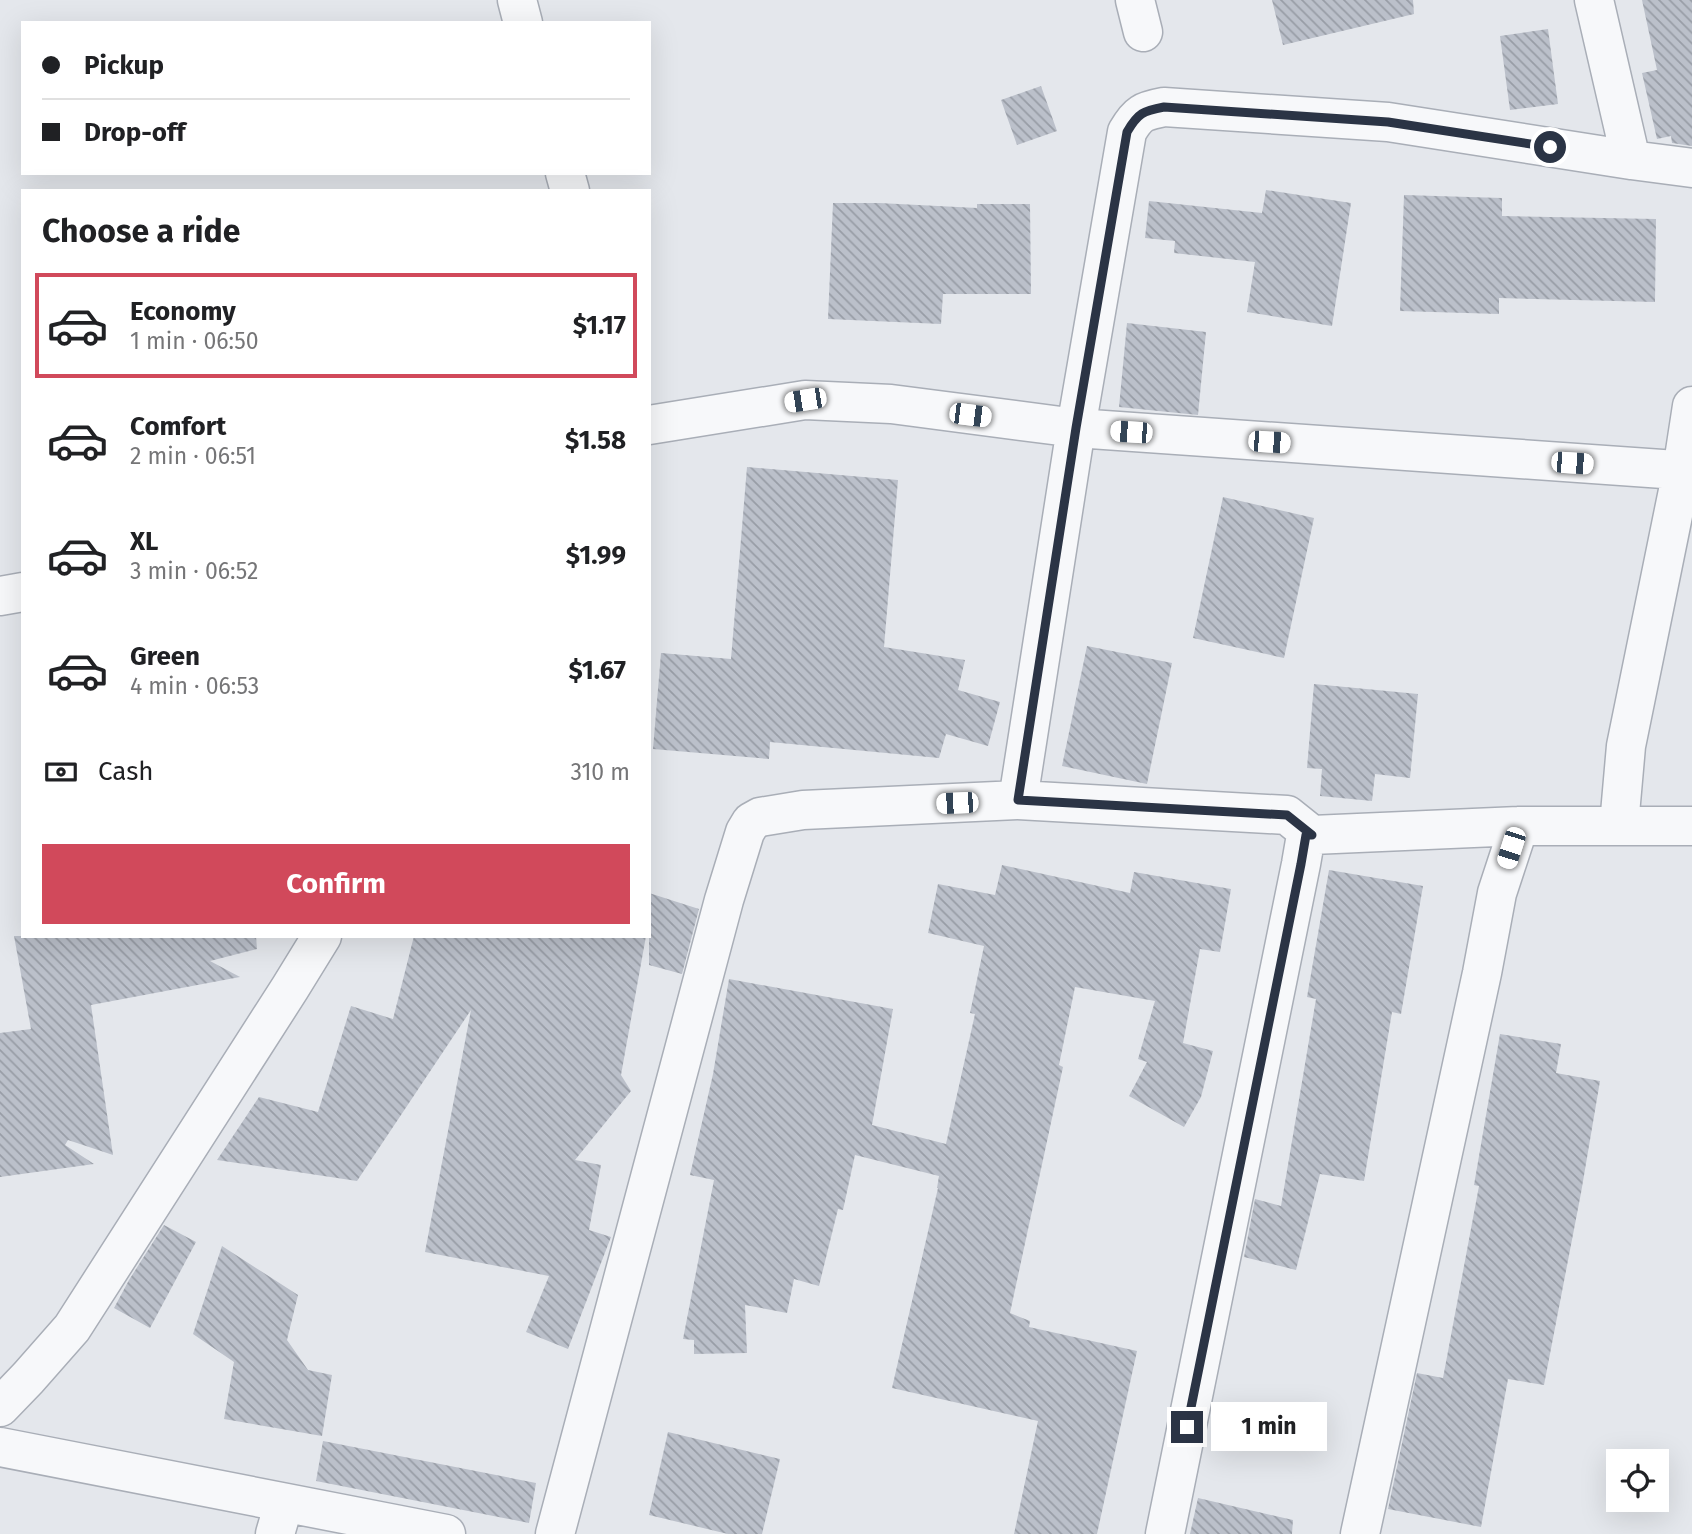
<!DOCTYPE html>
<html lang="en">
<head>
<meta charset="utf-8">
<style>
	:root { --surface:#fff; --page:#f2f2f2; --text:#202124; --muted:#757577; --line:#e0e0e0; --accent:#d1495b }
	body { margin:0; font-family:"Fira Sans",sans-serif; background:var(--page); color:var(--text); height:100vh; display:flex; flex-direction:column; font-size:26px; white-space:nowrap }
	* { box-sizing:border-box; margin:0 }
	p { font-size:23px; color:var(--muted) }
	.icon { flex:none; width:38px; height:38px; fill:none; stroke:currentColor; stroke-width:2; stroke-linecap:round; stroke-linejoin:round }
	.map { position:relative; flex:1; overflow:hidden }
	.details { position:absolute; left:21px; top:189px; width:630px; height:749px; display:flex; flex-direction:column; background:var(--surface); border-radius:0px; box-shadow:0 7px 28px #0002 }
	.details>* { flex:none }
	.banner { position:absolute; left:21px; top:21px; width:630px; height:154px; border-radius:0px; box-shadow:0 7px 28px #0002; display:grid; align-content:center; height:154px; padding:0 21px; background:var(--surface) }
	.controls { position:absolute; left:1606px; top:1449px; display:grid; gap:14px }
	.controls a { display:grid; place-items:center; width:63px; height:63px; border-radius:0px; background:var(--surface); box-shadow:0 7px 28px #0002; font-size:35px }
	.end { position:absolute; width:32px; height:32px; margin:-16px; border:9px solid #2b3445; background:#fff; box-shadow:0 0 0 4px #fff }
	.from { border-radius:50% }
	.bubble { position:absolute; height:49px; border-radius:0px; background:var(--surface); box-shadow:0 7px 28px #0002; font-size:23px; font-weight:700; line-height:49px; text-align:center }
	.car { position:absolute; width:21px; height:42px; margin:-21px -10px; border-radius:9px; box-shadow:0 0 5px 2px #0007; background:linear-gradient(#fff 24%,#345 0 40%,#fff 0 76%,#345 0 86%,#fff 0) }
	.banner b { display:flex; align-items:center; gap:24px; height:66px; font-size:26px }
	.banner b+b { border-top:2px solid var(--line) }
	.banner i { width:18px; height:18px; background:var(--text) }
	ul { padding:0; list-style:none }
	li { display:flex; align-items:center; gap:21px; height:105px; margin:0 14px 10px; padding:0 7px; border:4px solid transparent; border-radius:0px }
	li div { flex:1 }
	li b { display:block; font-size:26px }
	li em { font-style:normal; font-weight:700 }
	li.selected { border-color:var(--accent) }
	li>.icon { width:63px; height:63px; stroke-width:1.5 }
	h2 { padding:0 21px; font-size:32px; line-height:84px }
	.pay { display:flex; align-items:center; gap:18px; height:77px; padding:0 21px; font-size:26px }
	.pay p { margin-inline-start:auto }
	.button { display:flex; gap:14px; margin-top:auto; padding:14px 21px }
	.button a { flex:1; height:80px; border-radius:0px; background:var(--accent); color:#fff; font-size:28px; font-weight:700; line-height:80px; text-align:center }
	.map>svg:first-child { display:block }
	.building { fill:url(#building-back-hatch) }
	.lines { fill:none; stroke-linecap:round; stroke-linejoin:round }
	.minor-casing { stroke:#a9aeb7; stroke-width:41 }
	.minor { stroke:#f7f8fa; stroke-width:38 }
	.route { stroke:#2b3445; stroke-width:9 }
</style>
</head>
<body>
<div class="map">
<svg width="1692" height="1534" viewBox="0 0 1692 1534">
	<defs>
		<pattern id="building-back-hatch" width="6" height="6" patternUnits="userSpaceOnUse" patternTransform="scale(1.75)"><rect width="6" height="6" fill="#bbc0ca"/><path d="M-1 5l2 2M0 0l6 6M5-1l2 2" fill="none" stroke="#989da6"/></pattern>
	</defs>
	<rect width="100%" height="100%" fill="#e4e7ec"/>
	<path class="building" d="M 1272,0 L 1413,0 L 1414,14 L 1283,45 Z
		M 1642,0 L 1692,0 L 1692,146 L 1672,143 L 1671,136 L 1657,139 L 1642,73 L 1657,70 Z
		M 1548,29 L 1558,104 L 1510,110 L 1500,36 Z
		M 1041,86 L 1057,131 L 1017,145 L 1001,100 Z
		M 1266,190 L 1351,203 L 1332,326 L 1247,312 L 1255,262 L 1174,253 L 1175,241 L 1145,238 L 1149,201 L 1262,213 Z
		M 1404,195 L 1502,198 L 1502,216 L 1656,219 L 1655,302 L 1499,298 L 1499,314 L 1400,311 Z
		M 833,203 L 879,203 L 977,208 L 977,204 L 1030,204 L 1031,294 L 943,294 L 941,324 L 828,319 Z
		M 1127,323 L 1206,332 L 1198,415 L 1119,407 Z
		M 747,467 L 898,480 L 884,647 L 965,660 L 958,690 L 1000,702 L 988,746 L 946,734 L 939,758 L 770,742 L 769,759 L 653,749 L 661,653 L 731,659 Z
		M 1223,497 L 1314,518 L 1284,658 L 1193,638 Z
		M 1087,646 L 1172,663 L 1147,784 L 1062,766 Z
		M 1314,684 L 1418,694 L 1410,778 L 1375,774 L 1372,801 L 1320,796 L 1322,769 L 1307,768 Z
		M 1002,865 L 1130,893 L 1134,872 L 1231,889 L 1220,952 L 1200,949 L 1183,1043 L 1213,1051 L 1201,1097 L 1184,1127 L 1129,1096 L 1147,1062 L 1138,1059 L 1155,1001 L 1075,987 L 1059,1065 L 1063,1067 L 1010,1313 L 1030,1321 L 1029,1327 L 1137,1351 L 1097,1534 L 1014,1534 L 1038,1421 L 892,1388 L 938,1188 L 937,1188 L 939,1176 L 855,1155 L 843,1210 L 838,1209 L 819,1286 L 794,1279 L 787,1313 L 745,1305 L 747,1353 L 694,1354 L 694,1340 L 683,1339 L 714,1180 L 690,1175 L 713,1074 L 729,979 L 893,1009 L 872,1125 L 946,1144 L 975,1014 L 970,1013 L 984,946 L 928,933 L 938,884 L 995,895 Z
		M 1329,870 L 1423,886 L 1401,1014 L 1392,1012 L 1364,1181 L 1320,1174 L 1296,1270 L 1244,1257 L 1255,1199 L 1281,1206 L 1316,999 L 1307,997 Z
		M 649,893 L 699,909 L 682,974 L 649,965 Z
		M 14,936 L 256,936 L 257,949 L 210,961 L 240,977 L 91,1005 L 113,1155 L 68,1140 L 65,1145 L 94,1164 L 0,1177 L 0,1033 L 31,1029 Z
		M 414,936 L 646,936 L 621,1075 L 631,1091 L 575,1160 L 601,1165 L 589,1230 L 611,1237 L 568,1349 L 526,1332 L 549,1276 L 425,1252 L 471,1010 L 357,1181 L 217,1160 L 259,1097 L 318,1112 L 351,1006 L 393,1019 Z
		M 1500,1034 L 1561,1044 L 1556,1073 L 1600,1081 L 1581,1193 L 1544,1385 L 1508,1379 L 1481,1527 L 1388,1509 L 1417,1373 L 1443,1378 L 1479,1186 L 1474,1185 Z
		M 164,1225 L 196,1242 L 150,1328 L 114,1308 L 129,1280 Z
		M 222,1246 L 298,1295 L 287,1340 L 308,1370 L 332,1375 L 322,1436 L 224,1419 L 234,1362 L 193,1334 Z
		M 668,1432 L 780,1459 L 762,1534 L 728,1534 L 649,1515 Z
		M 323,1441 L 536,1483 L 529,1523 L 316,1481 Z
		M 1198,1498 L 1293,1520 L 1292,1534 L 1190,1534 Z"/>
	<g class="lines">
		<defs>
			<path id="minor" d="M 517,0 L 523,23
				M 1135,0 L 1143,32
				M 1594,0 L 1631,160
				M 565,173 L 570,191
				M 649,425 L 805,400 L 891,404 L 1076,428 L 1692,471
				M 0,596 L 23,592
				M 1018,800 L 1076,428 L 1127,132 C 1138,113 1143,111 1164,107 L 1388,122 L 1631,160 L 1692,168
				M 1619,825 L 1626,746 L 1682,471 L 1692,406
				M 1312,835 L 1519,826 L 1692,826
				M 0,1407 L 28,1378 L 72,1328 L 290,988 L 322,936
				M 0,1447 L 446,1534
				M 275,1534 L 284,1503
				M 555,1534 L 724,900 L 745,832 L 751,822 L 760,817 L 803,810 L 1018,800 L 1287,815 L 1312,835 L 1306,835 L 1301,864 L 1165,1534
				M 1360,1534 L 1482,973 L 1497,893 L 1519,826"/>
		</defs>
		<use href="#minor" class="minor-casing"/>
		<use href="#minor" class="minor"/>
	</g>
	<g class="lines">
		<path class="route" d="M 1187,1427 L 1301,864 L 1306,835 L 1312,835 L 1287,815 L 1018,800 L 1076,428 L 1127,132 C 1138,113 1143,111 1164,107 L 1388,122 L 1550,147"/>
	</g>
</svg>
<div class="controls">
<a><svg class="icon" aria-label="locate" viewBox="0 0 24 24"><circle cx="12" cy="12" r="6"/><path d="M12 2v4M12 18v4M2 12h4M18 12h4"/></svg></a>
</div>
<i class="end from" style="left:1550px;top:147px"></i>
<i class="end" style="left:1187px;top:1427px"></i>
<div class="bubble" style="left:1211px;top:1402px;width:116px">1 min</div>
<i class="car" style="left:805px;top:400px;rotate:261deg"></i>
<i class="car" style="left:970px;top:415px;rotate:97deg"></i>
<i class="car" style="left:1131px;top:432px;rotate:274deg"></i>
<i class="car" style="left:1269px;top:442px;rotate:94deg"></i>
<i class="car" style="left:1572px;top:463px;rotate:94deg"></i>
<i class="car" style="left:957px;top:803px;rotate:268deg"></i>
<i class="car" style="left:1511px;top:848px;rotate:198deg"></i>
<div class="banner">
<b><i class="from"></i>Pickup</b>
<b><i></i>Drop-off</b>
</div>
<section class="details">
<h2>Choose a ride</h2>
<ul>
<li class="selected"><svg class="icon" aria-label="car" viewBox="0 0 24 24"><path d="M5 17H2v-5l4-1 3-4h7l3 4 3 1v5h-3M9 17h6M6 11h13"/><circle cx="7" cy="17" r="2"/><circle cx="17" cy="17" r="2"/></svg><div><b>Economy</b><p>1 min · 06:50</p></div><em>$1.17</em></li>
<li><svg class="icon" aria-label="car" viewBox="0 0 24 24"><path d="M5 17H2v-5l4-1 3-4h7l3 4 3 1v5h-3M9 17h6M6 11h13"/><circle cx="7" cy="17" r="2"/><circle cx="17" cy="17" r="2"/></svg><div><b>Comfort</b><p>2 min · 06:51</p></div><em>$1.58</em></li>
<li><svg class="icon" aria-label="car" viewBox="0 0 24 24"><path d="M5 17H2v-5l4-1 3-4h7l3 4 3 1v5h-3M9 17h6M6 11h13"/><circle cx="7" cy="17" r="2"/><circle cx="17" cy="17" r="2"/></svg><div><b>XL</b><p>3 min · 06:52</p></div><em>$1.99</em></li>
<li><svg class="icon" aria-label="car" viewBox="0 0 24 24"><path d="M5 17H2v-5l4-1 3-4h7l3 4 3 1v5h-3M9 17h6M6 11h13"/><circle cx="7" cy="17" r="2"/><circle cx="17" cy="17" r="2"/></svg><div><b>Green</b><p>4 min · 06:53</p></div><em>$1.67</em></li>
</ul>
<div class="pay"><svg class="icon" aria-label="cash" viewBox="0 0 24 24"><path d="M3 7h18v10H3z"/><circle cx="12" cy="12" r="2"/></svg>Cash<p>310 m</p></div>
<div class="button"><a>Confirm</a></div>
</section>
</div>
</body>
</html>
